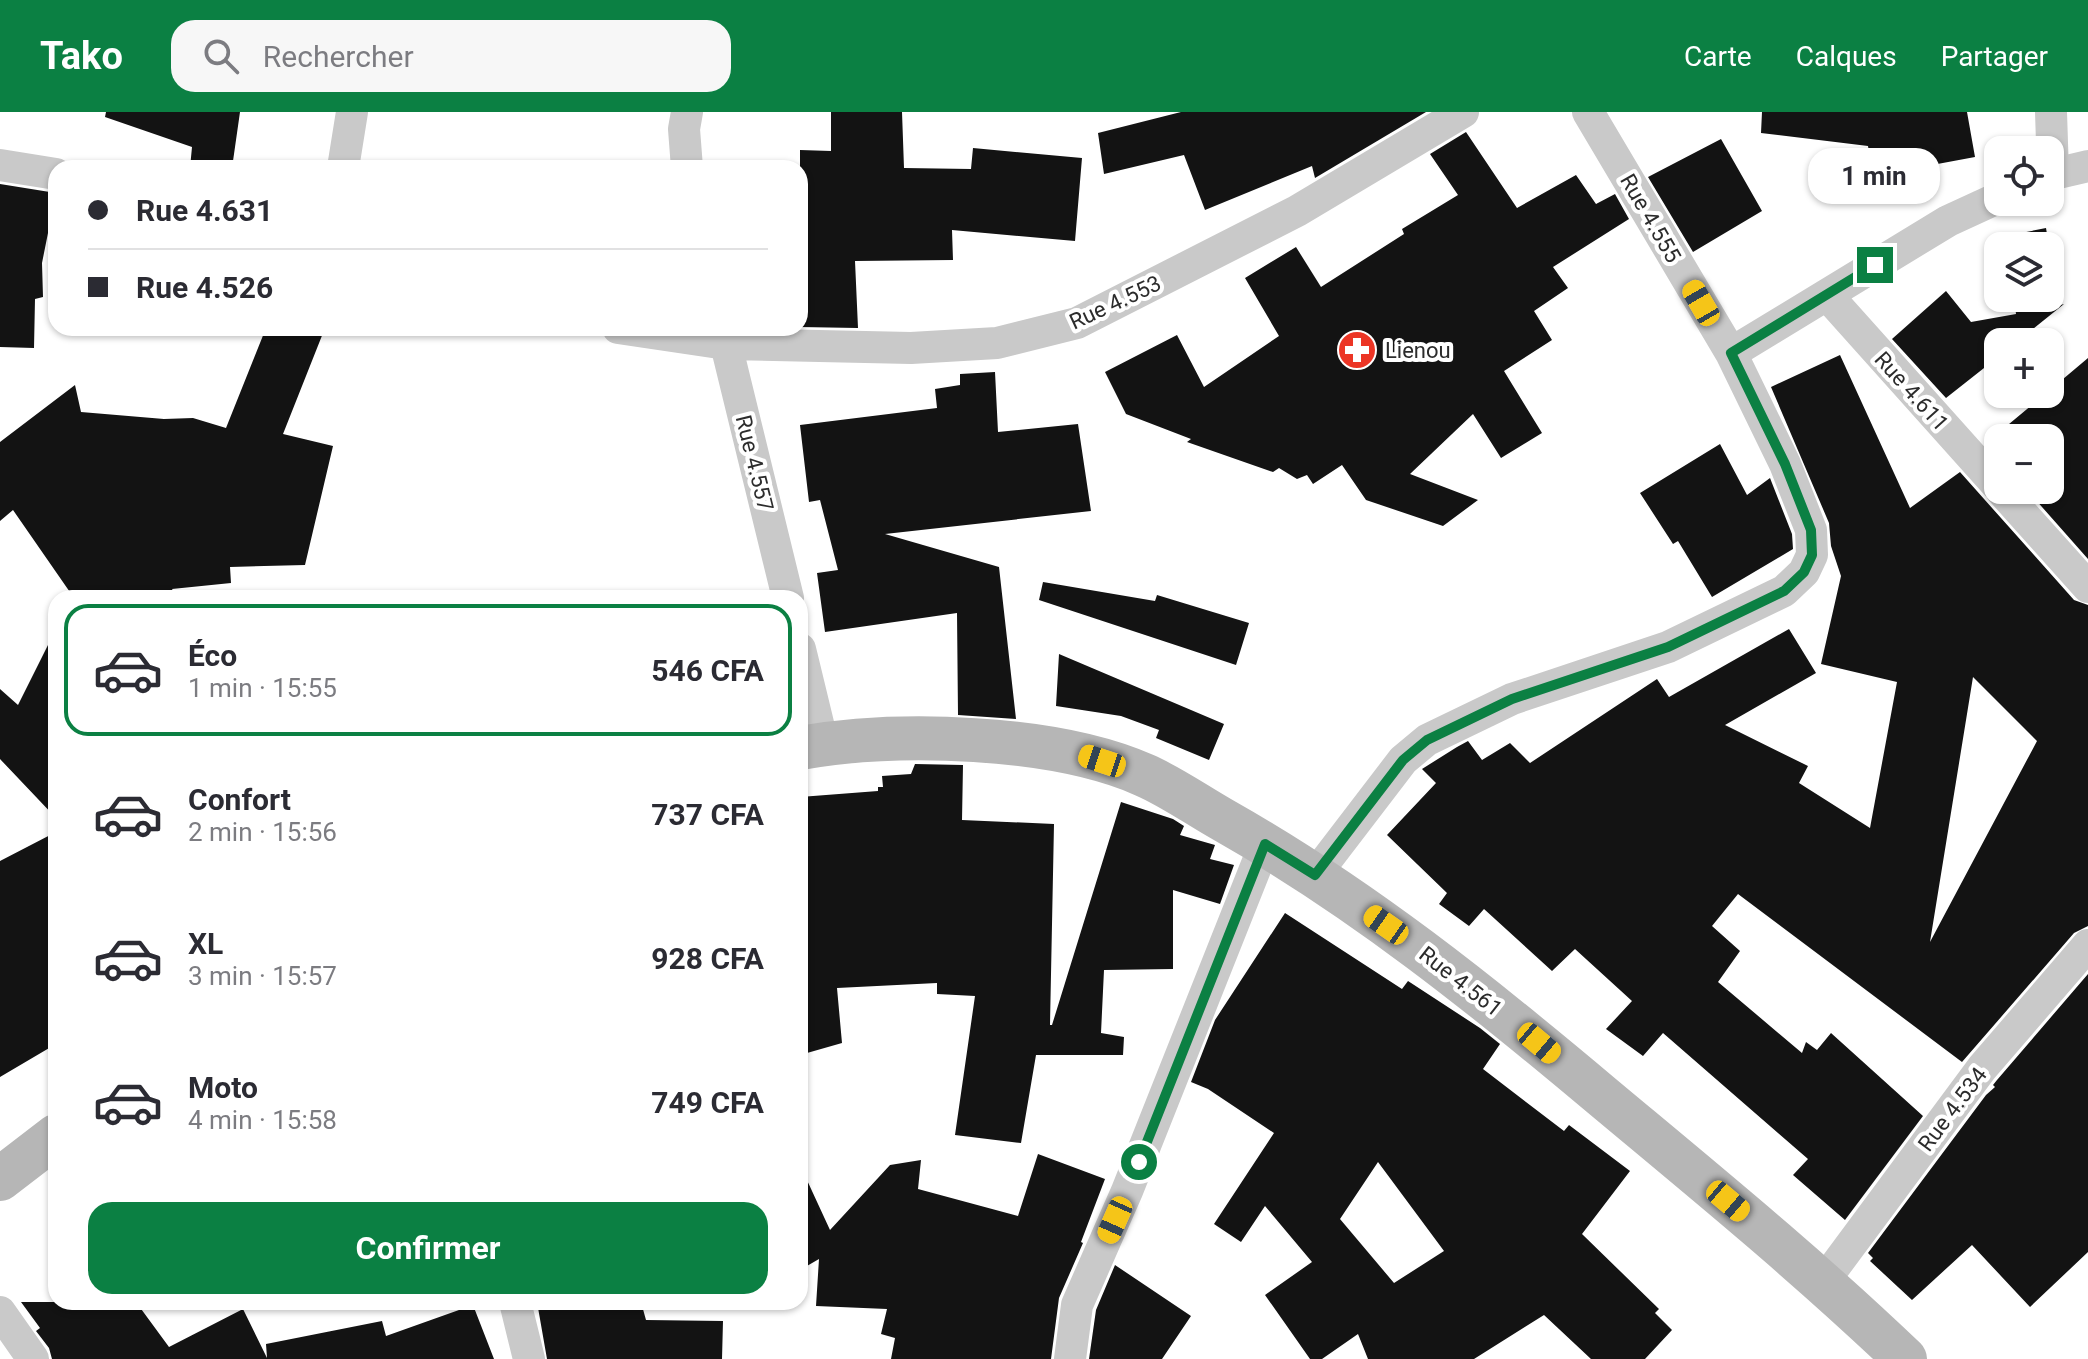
<!DOCTYPE html>
<html lang="fr">
<head>
<meta charset="utf-8">
<style>
	:root { --surface:#fff; --page:#f7f7f7; --text:#2b2b33; --muted:#7c7c81; --line:#e1e1e2; --accent:#0b8043 }
	body { margin:0; font-family:Roboto,sans-serif; background:var(--page); color:var(--text); height:100vh; display:flex; flex-direction:column; font-size:30px; white-space:nowrap }
	* { box-sizing:border-box; margin:0 }
	p { font-size:26px; color:var(--muted) }
	.icon { flex:none; width:44px; height:44px; fill:none; stroke:currentColor; stroke-width:2; stroke-linecap:round; stroke-linejoin:round }
	.map { position:relative; flex:1; overflow:hidden }
	.panel { position:absolute; left:48px; top:478px; width:760px; height:720px; display:flex; flex-direction:column; background:var(--surface); border-radius:24px; box-shadow:0 2px 6px #0004 }
	.panel>* { flex:none }
	.top-card { position:absolute; left:48px; top:48px; width:760px; height:176px; border-radius:24px; box-shadow:0 2px 6px #0004; display:grid; align-content:center; height:176px; padding:0 40px; background:var(--surface) }
	.buttons { position:absolute; left:1984px; top:24px; display:grid; gap:16px }
	.buttons a { display:grid; place-items:center; width:80px; height:80px; border-radius:16px; background:var(--surface); box-shadow:0 2px 6px #0004; font-size:40px }
	.end { position:absolute; width:36px; height:36px; margin:-18px; border:10px solid #0b8043; background:#fff; box-shadow:0 0 0 4px #fff }
	.from { border-radius:50% }
	.bubble { position:absolute; height:56px; border-radius:24px; background:var(--surface); box-shadow:0 2px 6px #0004; font-size:26px; font-weight:700; line-height:56px; text-align:center }
	.car { position:absolute; width:24px; height:48px; margin:-24px -12px; border-radius:10px; box-shadow:0 0 6px 2px #0007; background:linear-gradient(#f5c518 24%,#345 0 40%,#f5c518 0 76%,#345 0 86%,#f5c518 0) }
	.top-card b { display:flex; align-items:center; gap:28px; height:76px; font-size:30px }
	.top-card b+b { border-top:2px solid var(--line) }
	.top-card i { width:20px; height:20px; background:var(--text) }
	ul { padding:14px 0 0; list-style:none }
	li { display:flex; align-items:center; gap:24px; height:132px; margin:0 16px 12px; padding:0 24px; border:4px solid transparent; border-radius:24px }
	li div { flex:1 }
	li b { display:block; font-size:30px }
	li em { font-style:normal; font-weight:700 }
	li.on { border-color:var(--accent) }
	li>.icon { width:72px; height:72px; stroke-width:1.5 }
	.action { display:flex; gap:16px; margin-top:auto; padding:16px 40px }
	.action a { flex:1; height:92px; border-radius:24px; background:var(--accent); color:#fff; font-size:32px; font-weight:700; line-height:92px; text-align:center }
	header { display:flex; align-items:center; gap:48px; box-sizing:border-box; height:112px; padding:0 40px; background:var(--accent); color:#fff }
	header strong { font-size:38px }
	nav { display:flex; gap:44px; margin-inline-start:auto; font-size:28px }
	.search { width:560px; height:72px; background:var(--page); display:flex; align-items:center; gap:20px; box-sizing:border-box; padding:0 28px; border-radius:24px; color:var(--muted); font-size:30px }
	.map>svg:first-child { display:block }
	.building { fill:#131313; fill-rule:evenodd }
	.lines { fill:none; stroke-linecap:round; stroke-linejoin:round }
	.street { stroke:#c9c9c9; stroke-width:32 }
	.secondary { stroke:#b6b6b6; stroke-width:44 }
	.route { stroke:#0b8043; stroke-width:10 }
	.labels { text-anchor:middle; stroke-width:8; stroke-linejoin:round; paint-order:stroke }
	.street-label { font-size:22px; fill:#2c2c2c; stroke:#fff }
	.poi-label { font-size:22px; fill:#2c2c2c; stroke:#fff; text-anchor:start }
</style>
</head>
<body>
<header>
<strong>Tako</strong>
<div class="search"><svg class="icon" aria-label="search" viewBox="0 0 24 24"><circle cx="10" cy="10" r="6"/><path d="M15 15l6 6"/></svg>Rechercher</div>
<nav><a>Carte</a><a>Calques</a><a>Partager</a></nav>
</header>
<div class="map">
<svg width="2088" height="1247" viewBox="0 0 2088 1247">
	<rect width="100%" height="100%" fill="#fff"/>
	<path class="building" d="M 106,0 L 240,0 L 232,56 L 190,56 L 192,35 L 105,5 Z
		M 831,0 L 902,0 L 904,56 L 971,57 L 973,36 L 1082,46 L 1075,129 L 952,118 L 953,148 L 855,149 L 858,216 L 800,215 L 800,38 L 831,39 Z
		M 1181,0 L 1426,0 L 1315,66 L 1312,54 L 1205,98 L 1184,43 L 1104,62 L 1098,21 Z
		M 1762,0 L 1967,0 L 1975,45 L 1873,64 L 1868,34 L 1761,21 Z
		M 1466,20 L 1517,96 L 1576,63 L 1596,92 L 1615,82 L 1629,107 L 1553,155 L 1568,176 L 1534,199 L 1552,228 L 1504,259 L 1542,321 L 1501,346 L 1473,302 L 1410,362 L 1478,388 L 1443,414 L 1366,388 L 1342,353 L 1313,372 L 1307,363 L 1297,367 L 1279,356 L 1273,360 L 1187,330 L 1191,327 L 1126,302 L 1105,260 L 1177,223 L 1204,275 L 1279,224 L 1245,166 L 1296,135 L 1321,175 L 1404,122 L 1402,117 L 1458,83 L 1430,42 Z
		M 1721,27 L 1762,99 L 1693,140 L 1648,65 Z
		M 0,72 L 56,81 L 42,151 L 43,185 L 35,187 L 34,236 L 0,235 Z
		M 2046,116 L 2049,134 L 2007,134 L 2006,124 Z
		M 2050,143 L 2057,194 L 2064,192 L 2017,230 L 1998,230 L 1998,245 L 1946,286 L 1892,227 L 1946,179 L 1971,210 L 2016,202 L 2014,186 L 2050,186 Z
		M 266,216 L 325,216 L 283,322 L 333,334 L 305,453 L 230,455 L 231,471 L 172,477 L 177,486 L 74,486 L 13,398 L 0,409 L 0,330 L 75,273 L 81,300 L 164,307 L 193,306 L 226,316 Z
		M 1840,243 L 1910,396 L 1960,360 L 2074,488 L 2088,493 L 2088,814 L 2074,821 L 1962,950 L 1738,782 L 1712,814 L 1740,839 L 1718,870 L 1802,941 L 1806,930 L 1817,938 L 1831,921 L 1923,1004 L 1845,1108 L 1793,1063 L 1808,1047 L 1663,921 L 1643,944 L 1606,917 L 1632,889 L 1575,837 L 1552,859 L 1484,797 L 1469,814 L 1439,792 L 1447,781 L 1387,723 L 1436,671 L 1422,657 L 1457,635 L 1468,629 L 1482,648 L 1510,631 L 1530,651 L 1657,567 L 1669,585 L 1789,517 L 1816,561 L 1725,613 L 1808,654 L 1799,671 L 1870,716 L 1897,570 L 1821,552 L 1841,464 L 1831,434 L 1829,411 L 1771,275 ZM 1973,565 L 2037,629 L 1930,830 Z
		M 2088,246 L 2088,447 L 2027,378 L 2050,378 L 2050,326 L 1998,326 L 1998,346 L 1985,332 L 2045,282 L 2050,282 L 2050,278 Z
		M 995,260 L 998,320 L 1078,312 L 1091,399 L 885,422 L 999,455 L 1016,607 L 958,603 L 957,501 L 825,520 L 817,461 L 838,458 L 820,388 L 809,390 L 800,313 L 937,296 L 935,277 L 960,273 L 960,262 Z
		M 1720,332 L 1747,383 L 1770,366 L 1792,422 L 1793,437 L 1712,485 L 1678,429 L 1673,432 L 1640,381 Z
		M 1043,470 L 1155,489 L 1157,483 L 1249,511 L 1236,553 L 1039,488 Z
		M 56,517 L 56,706 L 0,647 L 0,577 L 18,593 Z
		M 1059,542 L 1224,612 L 1209,648 L 1156,626 L 1159,618 L 1121,604 L 1056,594 Z
		M 915,652 L 963,653 L 962,708 L 1054,712 L 1050,913 L 1052,913 L 1121,690 L 1173,707 L 1184,714 L 1180,723 L 1215,733 L 1210,747 L 1234,753 L 1220,792 L 1173,778 L 1173,857 L 1104,858 L 1101,921 L 1124,925 L 1123,943 L 1036,943 L 1021,1031 L 955,1023 L 975,884 L 937,882 L 937,871 L 837,876 L 842,931 L 800,943 L 800,685 L 878,679 L 878,675 L 883,675 L 882,664 L 911,662 Z
		M 56,720 L 56,932 L 0,965 L 0,749 Z
		M 1285,801 L 1402,877 L 1408,869 L 1480,916 L 1500,932 L 1483,957 L 1564,1019 L 1569,1013 L 1630,1059 L 1582,1122 L 1659,1197 L 1655,1201 L 1672,1218 L 1645,1247 L 1591,1247 L 1544,1203 L 1474,1247 L 1368,1247 L 1358,1222 L 1322,1247 L 1310,1247 L 1265,1183 L 1312,1150 L 1265,1094 L 1241,1130 L 1214,1112 L 1274,1021 L 1208,977 L 1191,970 L 1215,908 ZM 1378,1050 L 1444,1139 L 1394,1171 L 1340,1107 Z
		M 2088,862 L 2088,1140 L 2030,1195 L 1972,1133 L 1912,1188 L 1870,1149 L 1873,1146 L 1868,1141 L 1986,983 L 1995,975 L 1993,973 L 1997,968 Z
		M 1038,1042 L 1105,1067 L 1081,1130 L 1083,1131 L 1059,1186 L 1051,1247 L 891,1247 L 895,1226 L 881,1222 L 887,1197 L 816,1194 L 819,1147 L 800,1158 L 800,1053 L 830,1118 L 890,1053 L 921,1048 L 918,1077 L 1018,1104 Z
		M 1115,1153 L 1191,1204 L 1162,1247 L 1089,1247 L 1096,1198 Z
		M 21,1190 L 136,1190 L 169,1235 L 243,1197 L 267,1246 L 266,1232 L 382,1209 L 386,1224 L 473,1193 L 494,1247 L 52,1247 L 49,1236 L 36,1219 L 40,1216 Z
		M 537,1190 L 641,1190 L 646,1208 L 723,1209 L 722,1247 L 547,1247 Z"/>
	<g class="lines">
		<path class="street" d="M 687,0 L 684,17 L 687,56
			M 2051,0 L 2053,61
			M 0,53 L 56,62
			M 343,56 L 352,0
			M 2050,63 L 2088,54
			M 1827,183 L 1998,374
			M 618,216 L 726,232 L 911,236 L 997,231 L 1077,211 L 1297,99 L 1463,0
			M 722,216 L 788,486
			M 1731,241 L 1948,109 L 1998,86
			M 2001,378 L 2088,475
			M 800,537 L 823,632
			M 1315,763 L 1403,648 L 1427,628 L 1512,587 L 1668,535 L 1784,479 L 1804,460 L 1812,443 L 1811,418 L 1785,352 L 1731,241 L 1588,0
			M 1824,1169 L 1982,956 L 2088,833
			M 515,1190 L 529,1247
			M 0,1200 L 33,1247
			M 1070,1247 L 1077,1193 L 1127,1079 L 1265,732"/>
		<path class="secondary" d="M 800,636 C 898,619 1053,623 1144,663 C 1172,675 1198,694 1225,709 C 1361,786 1482,883 1602,984 C 1705,1070 1808,1154 1905,1247
			M 0,1067 L 56,1024"/>
	</g>
	<g class="lines">
		<path class="route" d="M 1139,1050 L 1265,732 L 1315,763 L 1403,648 L 1427,628 L 1512,587 L 1668,535 L 1784,479 L 1804,460 L 1812,443 L 1811,418 L 1785,352 L 1731,241 L 1875,153"/>
	</g>
	<defs>
		<symbol id="pharmacy-disc" viewBox="-11 -11 22 22"><circle r="9.5" fill="#ec3525" stroke="#fff"/><path d="M-2-6h4v4h4v4h-4v4h-4v-4h-4v-4h4Z" fill="#fff"/></symbol>
	</defs>
	<g fill-rule="evenodd">
		<use href="#pharmacy-disc" x="1335" y="216" width="44" height="44"/>
	</g>
	<g class="labels">
		<g class="street-label">
			<text transform="translate(1651 106) rotate(60)" y="8">Rue 4.555</text>
			<text transform="translate(1115 190) rotate(-25)" y="8">Rue 4.553</text>
			<text transform="translate(1912 279) rotate(48)" y="8">Rue 4.611</text>
			<text transform="translate(755 351) rotate(76)" y="8">Rue 4.557</text>
			<text transform="translate(1461 869) rotate(38)" y="8">Rue 4.561</text>
			<text transform="translate(1952 997) rotate(-53)" y="8">Rue 4.534</text>
		</g>
		<g class="poi-label">
			<text x="1385" y="246">Lienou</text>
		</g>
	</g>
</svg>
<div class="buttons">
<a><svg class="icon" aria-label="locate" viewBox="0 0 24 24"><circle cx="12" cy="12" r="6"/><path d="M12 2v4M12 18v4M2 12h4M18 12h4"/></svg></a>
<a><svg class="icon" aria-label="layers" viewBox="0 0 24 24"><path d="M12 4l9 5-9 5-9-5zM3 14l9 5 9-5"/></svg></a>
<a>+</a>
<a>−</a>
</div>
<i class="end from" style="left:1139px;top:1050px"></i>
<i class="end" style="left:1875px;top:153px"></i>
<div class="bubble" style="left:1808px;top:36px;width:132px">1 min</div>
<i class="car" style="left:1701px;top:191px;rotate:330deg"></i>
<i class="car" style="left:1102px;top:649px;rotate:288deg"></i>
<i class="car" style="left:1386px;top:813px;rotate:305deg"></i>
<i class="car" style="left:1539px;top:931px;rotate:130deg"></i>
<i class="car" style="left:1728px;top:1089px;rotate:130deg"></i>
<i class="car" style="left:1115px;top:1108px;rotate:204deg"></i>
<div class="top-card">
<b><i class="from"></i>Rue 4.631</b>
<b><i></i>Rue 4.526</b>
</div>
<section class="panel">
<ul>
<li class="on"><svg class="icon" aria-label="car" viewBox="0 0 24 24"><path d="M5 17H2v-5l4-1 3-4h7l3 4 3 1v5h-3M9 17h6M6 11h13"/><circle cx="7" cy="17" r="2"/><circle cx="17" cy="17" r="2"/></svg><div><b>Éco</b><p>1 min · 15:55</p></div><em>546 CFA</em></li>
<li><svg class="icon" aria-label="car" viewBox="0 0 24 24"><path d="M5 17H2v-5l4-1 3-4h7l3 4 3 1v5h-3M9 17h6M6 11h13"/><circle cx="7" cy="17" r="2"/><circle cx="17" cy="17" r="2"/></svg><div><b>Confort</b><p>2 min · 15:56</p></div><em>737 CFA</em></li>
<li><svg class="icon" aria-label="car" viewBox="0 0 24 24"><path d="M5 17H2v-5l4-1 3-4h7l3 4 3 1v5h-3M9 17h6M6 11h13"/><circle cx="7" cy="17" r="2"/><circle cx="17" cy="17" r="2"/></svg><div><b>XL</b><p>3 min · 15:57</p></div><em>928 CFA</em></li>
<li><svg class="icon" aria-label="car" viewBox="0 0 24 24"><path d="M5 17H2v-5l4-1 3-4h7l3 4 3 1v5h-3M9 17h6M6 11h13"/><circle cx="7" cy="17" r="2"/><circle cx="17" cy="17" r="2"/></svg><div><b>Moto</b><p>4 min · 15:58</p></div><em>749 CFA</em></li>
</ul>
<div class="action"><a>Confirmer</a></div>
</section>
</div>
</body>
</html>
